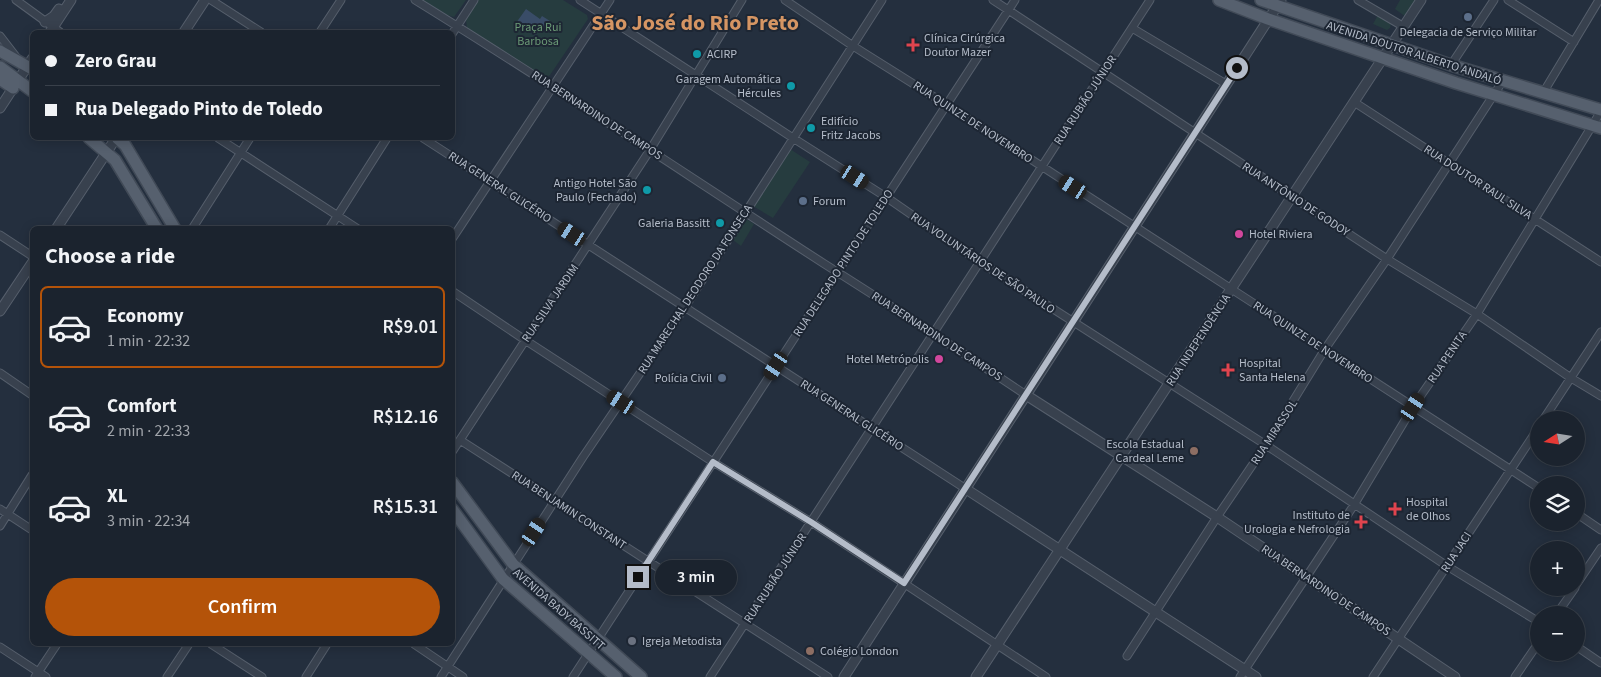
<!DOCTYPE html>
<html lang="en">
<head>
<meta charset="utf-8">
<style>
	:root { --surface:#1b232e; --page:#242b36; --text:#f1f3f6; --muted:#a0a4aa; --line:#39404a; --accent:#b45309 }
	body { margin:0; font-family:"Source Sans 3",sans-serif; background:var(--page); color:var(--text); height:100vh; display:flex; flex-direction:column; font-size:19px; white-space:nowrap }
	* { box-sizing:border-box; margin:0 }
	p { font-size:16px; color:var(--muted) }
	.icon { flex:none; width:28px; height:28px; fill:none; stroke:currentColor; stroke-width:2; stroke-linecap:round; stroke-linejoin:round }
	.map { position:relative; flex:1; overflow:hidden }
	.sheet { position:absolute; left:30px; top:226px; width:425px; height:420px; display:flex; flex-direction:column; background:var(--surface); border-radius:8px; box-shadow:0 2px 12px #0003,0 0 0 1px var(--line) }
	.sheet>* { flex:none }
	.guide { position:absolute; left:30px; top:30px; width:425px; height:110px; border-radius:8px; box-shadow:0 2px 12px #0003,0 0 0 1px var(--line); display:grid; align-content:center; height:110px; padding:0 15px; background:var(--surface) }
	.needle { width:32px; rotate:258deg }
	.fabs { position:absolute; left:1530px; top:411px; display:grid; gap:10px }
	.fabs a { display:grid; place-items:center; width:55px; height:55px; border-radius:50%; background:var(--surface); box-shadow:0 2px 12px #0003,0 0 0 1px var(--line); font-size:25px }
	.end { position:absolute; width:22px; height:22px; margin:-11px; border:6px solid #b4bcc9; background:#111; box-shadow:0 0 0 2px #111 }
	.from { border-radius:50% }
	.bubble { position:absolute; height:35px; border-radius:18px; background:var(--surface); box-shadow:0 2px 12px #0003,0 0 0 1px var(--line); font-size:16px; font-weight:600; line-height:35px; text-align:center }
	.car { position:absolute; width:15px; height:30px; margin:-15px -8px; border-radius:6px; box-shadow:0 0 4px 1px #0007; background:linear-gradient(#222 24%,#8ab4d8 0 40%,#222 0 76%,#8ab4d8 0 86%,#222 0) }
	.guide b { display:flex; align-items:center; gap:18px; height:48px; font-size:19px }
	.guide b+b { border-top:1px solid var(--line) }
	.guide i { width:12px; height:12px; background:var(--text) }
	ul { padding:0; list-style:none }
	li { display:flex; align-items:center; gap:15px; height:82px; margin:0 10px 8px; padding:0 5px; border:2px solid transparent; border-radius:8px }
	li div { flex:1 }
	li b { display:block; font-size:19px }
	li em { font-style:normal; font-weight:600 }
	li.on { border-color:var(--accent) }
	li>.icon { width:45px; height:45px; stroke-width:1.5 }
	h2 { padding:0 15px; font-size:22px; line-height:60px }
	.primary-button { display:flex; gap:10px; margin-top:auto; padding:10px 15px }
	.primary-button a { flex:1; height:58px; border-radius:30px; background:var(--accent); color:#fff; font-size:20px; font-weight:600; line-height:58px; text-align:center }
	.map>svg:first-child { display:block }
	.green { fill:#263c3f }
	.water { fill:#394c67 }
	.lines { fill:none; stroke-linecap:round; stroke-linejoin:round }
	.minor-casing { stroke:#565f6c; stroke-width:9 }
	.tertiary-casing { stroke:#565f6c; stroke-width:11 }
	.primary-casing { stroke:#414a57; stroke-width:14 }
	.minor { stroke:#38414e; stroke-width:7 }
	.tertiary { stroke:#38414e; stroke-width:9 }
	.primary { stroke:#56606e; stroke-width:11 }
	.route { stroke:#b4bcc9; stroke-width:6 }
	.service-dot { fill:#5c6f8a; stroke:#1d2633; stroke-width:2 }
	.health-dot { fill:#e0444e; stroke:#1d2633; stroke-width:2 }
	.culture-dot { fill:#0f9aa8; stroke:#1d2633; stroke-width:2 }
	.hotel-dot { fill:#d1479c; stroke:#1d2633; stroke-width:2 }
	.education-dot { fill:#8d6e63; stroke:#1d2633; stroke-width:2 }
	.worship-dot { fill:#6b7280; stroke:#1d2633; stroke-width:2 }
	.labels { text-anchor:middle; stroke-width:4; stroke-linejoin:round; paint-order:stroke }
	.park-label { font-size:12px; fill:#6b9a76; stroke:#1d2633 }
	.poi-label { font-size:12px; fill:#b4bcc9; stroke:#1d2633; text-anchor:start }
	.street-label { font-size:12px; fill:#b4bcc9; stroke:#1d2633 }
	.town-label { font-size:22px; font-weight:bold; fill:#d59563; stroke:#1d2633 }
</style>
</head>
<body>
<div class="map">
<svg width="1601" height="677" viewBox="0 0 1601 677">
	<rect width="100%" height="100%" fill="#242f3e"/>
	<path class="green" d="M 423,0 L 466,0 L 454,17 L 447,15 Z
		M 478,0 L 563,0 L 587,15 L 588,19 L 550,75 L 546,78 L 467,28 L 466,20 Z
		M 1400,0 L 1417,0 L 1406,17 L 1395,9 Z
		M 1378,15 L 1391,22 L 1390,28 L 1387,30 L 1373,24 Z
		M 790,149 L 810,162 L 773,218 L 753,206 Z
		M 746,219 L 754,224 L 741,246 L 733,240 Z"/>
	<path class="water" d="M 526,9 L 540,19 L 542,16 L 550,21 L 543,30 L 540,29 L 535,36 L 516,23 Z"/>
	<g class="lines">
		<defs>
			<path id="minor" d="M 16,0 L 60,32
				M 211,0 L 261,32
				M 415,0 C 553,85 687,175 823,263 C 891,306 959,350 1026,395
				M 580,0 L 793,138 L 886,197 L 980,262 L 1266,445 L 1447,566 L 1539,622
				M 785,0 L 853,46 L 947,105 L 1539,488
				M 993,0 L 1387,259 L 1477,314 L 1571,378 L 1601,396
				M 1358,0 L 1399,24 L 1403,28
				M 1508,0 L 1574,42
				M 1132,28 L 1226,84
				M 320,32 L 341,0
				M 452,34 L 474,0
				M 0,36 L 17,58
				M 1451,65 L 1494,0
				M 1543,93 L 1599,0
				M 1354,102 L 1601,262
				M 218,138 L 358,229
				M 423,138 L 966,489
				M 192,229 L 250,138
				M 329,229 L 387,138
				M 0,235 L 32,256
				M 452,239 L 610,0
				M 452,291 L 525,340 L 713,462 L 811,522 L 1046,677
				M 0,373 L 32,395
				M 1543,420 L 1601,332
				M 460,440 L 828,677
				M 452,452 L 650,150 L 742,0
				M 0,509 L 32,530
				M 1576,513 L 1601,530
				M 0,526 L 32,475
				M 1576,585 L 1601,548
				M 1556,615 L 1575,588
				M 211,644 L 262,677
				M 414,644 L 463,677
				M 1576,646 L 1601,663
				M 0,647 L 46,677
				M 1127,656 L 1217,517 L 1266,445 L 1325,349 L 1387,259 L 1502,82
				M 35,677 L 57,644
				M 167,677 L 189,644
				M 306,677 L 327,644
				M 441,677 L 583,457 L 685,307 L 882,0
				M 573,677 L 1015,0
				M 710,677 L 1150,0
				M 1240,677 L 1354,505 L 1413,407 L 1477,314 L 1601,111
				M 1373,677 L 1539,427
				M 1515,677 L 1539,642"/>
			<path id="tertiary" d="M 45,22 L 54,16 L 59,9
				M 50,32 L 71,0
				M 184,32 L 205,0
				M 0,108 L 32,59
				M 56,229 L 116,138
				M 0,311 L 32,263
				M 1026,395 L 1217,517 L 1455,677
				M 966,489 L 1256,677
				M 844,677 L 1281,0
				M 976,677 L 1421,0"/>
			<path id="primary" d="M 1219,0 L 1268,19 L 1456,83 L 1601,128
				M 1261,0 L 1451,65 L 1601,110
				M 0,51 L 32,69
				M 0,67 L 32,91
				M 0,79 L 13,88
				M 89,138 L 115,160 L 157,229
				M 117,138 L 125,145 L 175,229
				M 452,482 L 513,564 L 641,677
				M 452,509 L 503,579 L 616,677"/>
		</defs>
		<use href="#minor" class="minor-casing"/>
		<use href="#tertiary" class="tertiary-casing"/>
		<use href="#primary" class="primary-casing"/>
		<use href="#minor" class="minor"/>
		<use href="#tertiary" class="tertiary"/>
		<use href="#primary" class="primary"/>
	</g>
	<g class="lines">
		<path class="route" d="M 638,577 L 713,462 L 811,522 L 904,583 L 1237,68"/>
	</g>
	<g class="service-dot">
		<circle cx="1468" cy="17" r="5"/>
		<circle cx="803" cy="201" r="5"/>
		<circle cx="722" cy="378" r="5"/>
	</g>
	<g class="health-dot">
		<path d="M910.5 37.5h5v5h5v5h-5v5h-5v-5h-5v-5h5z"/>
		<path d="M1225.5 362.5h5v5h5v5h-5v5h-5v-5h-5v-5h5z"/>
		<path d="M1392.5 501.5h5v5h5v5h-5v5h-5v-5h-5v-5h5z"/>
		<path d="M1358.5 514.5h5v5h5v5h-5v5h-5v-5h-5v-5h5z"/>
	</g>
	<g class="culture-dot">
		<circle cx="697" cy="54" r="5"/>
		<circle cx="791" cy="86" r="5"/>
		<circle cx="811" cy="128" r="5"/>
		<circle cx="647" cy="190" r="5"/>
		<circle cx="720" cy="223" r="5"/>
	</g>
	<g class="hotel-dot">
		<circle cx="1239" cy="234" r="5"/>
		<circle cx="939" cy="359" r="5"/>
	</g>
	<g class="education-dot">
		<circle cx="1194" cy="451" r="5"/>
		<circle cx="810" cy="651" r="5"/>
	</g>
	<circle class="worship-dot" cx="632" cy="641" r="5"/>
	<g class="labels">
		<g class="park-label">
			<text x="538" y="31">Praça Rui<tspan x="538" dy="14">Barbosa</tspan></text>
		</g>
		<g class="poi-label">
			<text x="1468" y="36" text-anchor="middle">Delegacia de Serviço Militar</text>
			<text x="924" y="42">Clínica Cirúrgica<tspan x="924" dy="14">Doutor Mazer</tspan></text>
			<text x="707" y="58">ACIRP</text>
			<text x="781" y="83" text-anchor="end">Garagem Automática<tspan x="781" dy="14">Hércules</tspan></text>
			<text x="821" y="125">Edifício<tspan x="821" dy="14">Fritz Jacobs</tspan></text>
			<text x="637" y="187" text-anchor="end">Antigo Hotel São<tspan x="637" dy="14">Paulo (Fechado)</tspan></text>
			<text x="813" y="205">Forum</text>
			<text x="710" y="227" text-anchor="end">Galeria Bassitt</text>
			<text x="1249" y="238">Hotel Riviera</text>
			<text x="929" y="363" text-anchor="end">Hotel Metrópolis</text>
			<text x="1239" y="367">Hospital<tspan x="1239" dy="14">Santa Helena</tspan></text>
			<text x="712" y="382" text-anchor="end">Polícia Civil</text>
			<text x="1184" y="448" text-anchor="end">Escola Estadual<tspan x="1184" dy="14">Cardeal Leme</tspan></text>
			<text x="1406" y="506">Hospital<tspan x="1406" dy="14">de Olhos</tspan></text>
			<text x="1350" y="519" text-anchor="end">Instituto de<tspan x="1350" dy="14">Urologia e Nefrologia</tspan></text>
			<text x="642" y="645">Igreja Metodista</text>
			<text x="820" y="655">Colégio London</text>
		</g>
		<g class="street-label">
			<text transform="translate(1414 53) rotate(18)" y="4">AVENIDA DOUTOR ALBERTO ANDALÓ</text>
			<text transform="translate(1085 100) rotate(-57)" y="4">RUA RUBIÃO JÚNIOR</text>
			<text transform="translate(597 115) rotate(33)" y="4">RUA BERNARDINO DE CAMPOS</text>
			<text transform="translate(973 122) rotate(33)" y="4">RUA QUINZE DE NOVEMBRO</text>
			<text transform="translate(1478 182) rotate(33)" y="4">RUA DOUTOR RAUL SILVA</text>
			<text transform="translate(500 187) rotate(33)" y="4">RUA GENERAL GLICÉRIO</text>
			<text transform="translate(1296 199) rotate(33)" y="4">RUA ANTÔNIO DE GODOY</text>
			<text transform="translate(843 263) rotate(-57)" y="4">RUA DELEGADO PINTO DE TOLEDO</text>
			<text transform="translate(983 263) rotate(34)" y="4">RUA VOLUNTÁRIOS DE SÃO PAULO</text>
			<text transform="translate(695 289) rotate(-57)" y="4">RUA MARECHAL DEODORO DA FONSECA</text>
			<text transform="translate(550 303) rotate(-56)" y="4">RUA SILVA JARDIM</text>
			<text transform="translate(937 336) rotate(33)" y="4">RUA BERNARDINO DE CAMPOS</text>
			<text transform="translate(1198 340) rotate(-57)" y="4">RUA INDEPENDÊNCIA</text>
			<text transform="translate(1313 342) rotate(33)" y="4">RUA QUINZE DE NOVEMBRO</text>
			<text transform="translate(1447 357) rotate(-56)" y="4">RUA PENITA</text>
			<text transform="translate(852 415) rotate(33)" y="4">RUA GENERAL GLICÉRIO</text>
			<text transform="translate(1274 432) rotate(-57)" y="4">RUA MIRASSOL</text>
			<text transform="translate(569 510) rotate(33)" y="4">RUA BENJAMIN CONSTANT</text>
			<text transform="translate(1456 552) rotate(-57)" y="4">RUA JACI</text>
			<text transform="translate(775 578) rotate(-57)" y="4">RUA RUBIÃO JÚNIOR</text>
			<text transform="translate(1326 590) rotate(34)" y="4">RUA BERNARDINO DE CAMPOS</text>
			<text transform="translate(559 609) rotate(41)" y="4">AVENIDA BADY BASSITT</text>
		</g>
		<g class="town-label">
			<text x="695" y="30">São José do Rio Preto</text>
		</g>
	</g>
</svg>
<div class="fabs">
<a><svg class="needle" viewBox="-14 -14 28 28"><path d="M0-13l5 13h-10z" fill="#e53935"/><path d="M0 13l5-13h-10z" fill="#a0a4aa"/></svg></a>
<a><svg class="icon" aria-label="layers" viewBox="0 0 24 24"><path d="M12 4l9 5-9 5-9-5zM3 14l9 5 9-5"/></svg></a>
<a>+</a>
<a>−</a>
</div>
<i class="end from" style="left:1237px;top:68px"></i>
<i class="end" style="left:638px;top:577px"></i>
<div class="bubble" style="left:655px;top:560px;width:82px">3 min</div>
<i class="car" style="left:855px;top:177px;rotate:122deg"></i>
<i class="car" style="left:1073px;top:187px;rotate:303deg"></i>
<i class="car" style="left:572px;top:234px;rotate:303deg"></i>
<i class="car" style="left:776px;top:366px;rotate:213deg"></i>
<i class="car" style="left:621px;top:402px;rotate:303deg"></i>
<i class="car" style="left:1413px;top:407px;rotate:34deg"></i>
<i class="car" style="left:534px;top:532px;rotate:33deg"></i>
<div class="guide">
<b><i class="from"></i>Zero Grau</b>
<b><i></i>Rua Delegado Pinto de Toledo</b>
</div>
<section class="sheet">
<h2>Choose a ride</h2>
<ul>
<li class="on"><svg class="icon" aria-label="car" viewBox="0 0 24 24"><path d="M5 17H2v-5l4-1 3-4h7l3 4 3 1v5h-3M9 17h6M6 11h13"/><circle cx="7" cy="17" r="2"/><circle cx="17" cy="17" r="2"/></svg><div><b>Economy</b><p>1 min · 22:32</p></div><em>R$9.01</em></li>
<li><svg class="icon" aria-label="car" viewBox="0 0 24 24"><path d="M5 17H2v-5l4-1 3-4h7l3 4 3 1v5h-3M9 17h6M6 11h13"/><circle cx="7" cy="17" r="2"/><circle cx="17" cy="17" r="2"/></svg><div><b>Comfort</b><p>2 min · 22:33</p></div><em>R$12.16</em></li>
<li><svg class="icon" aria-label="car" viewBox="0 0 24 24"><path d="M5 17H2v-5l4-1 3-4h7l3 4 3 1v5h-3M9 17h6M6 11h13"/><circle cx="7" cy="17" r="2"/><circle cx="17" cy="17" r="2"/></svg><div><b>XL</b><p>3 min · 22:34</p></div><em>R$15.31</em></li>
</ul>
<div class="primary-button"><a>Confirm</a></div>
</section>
</div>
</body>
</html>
